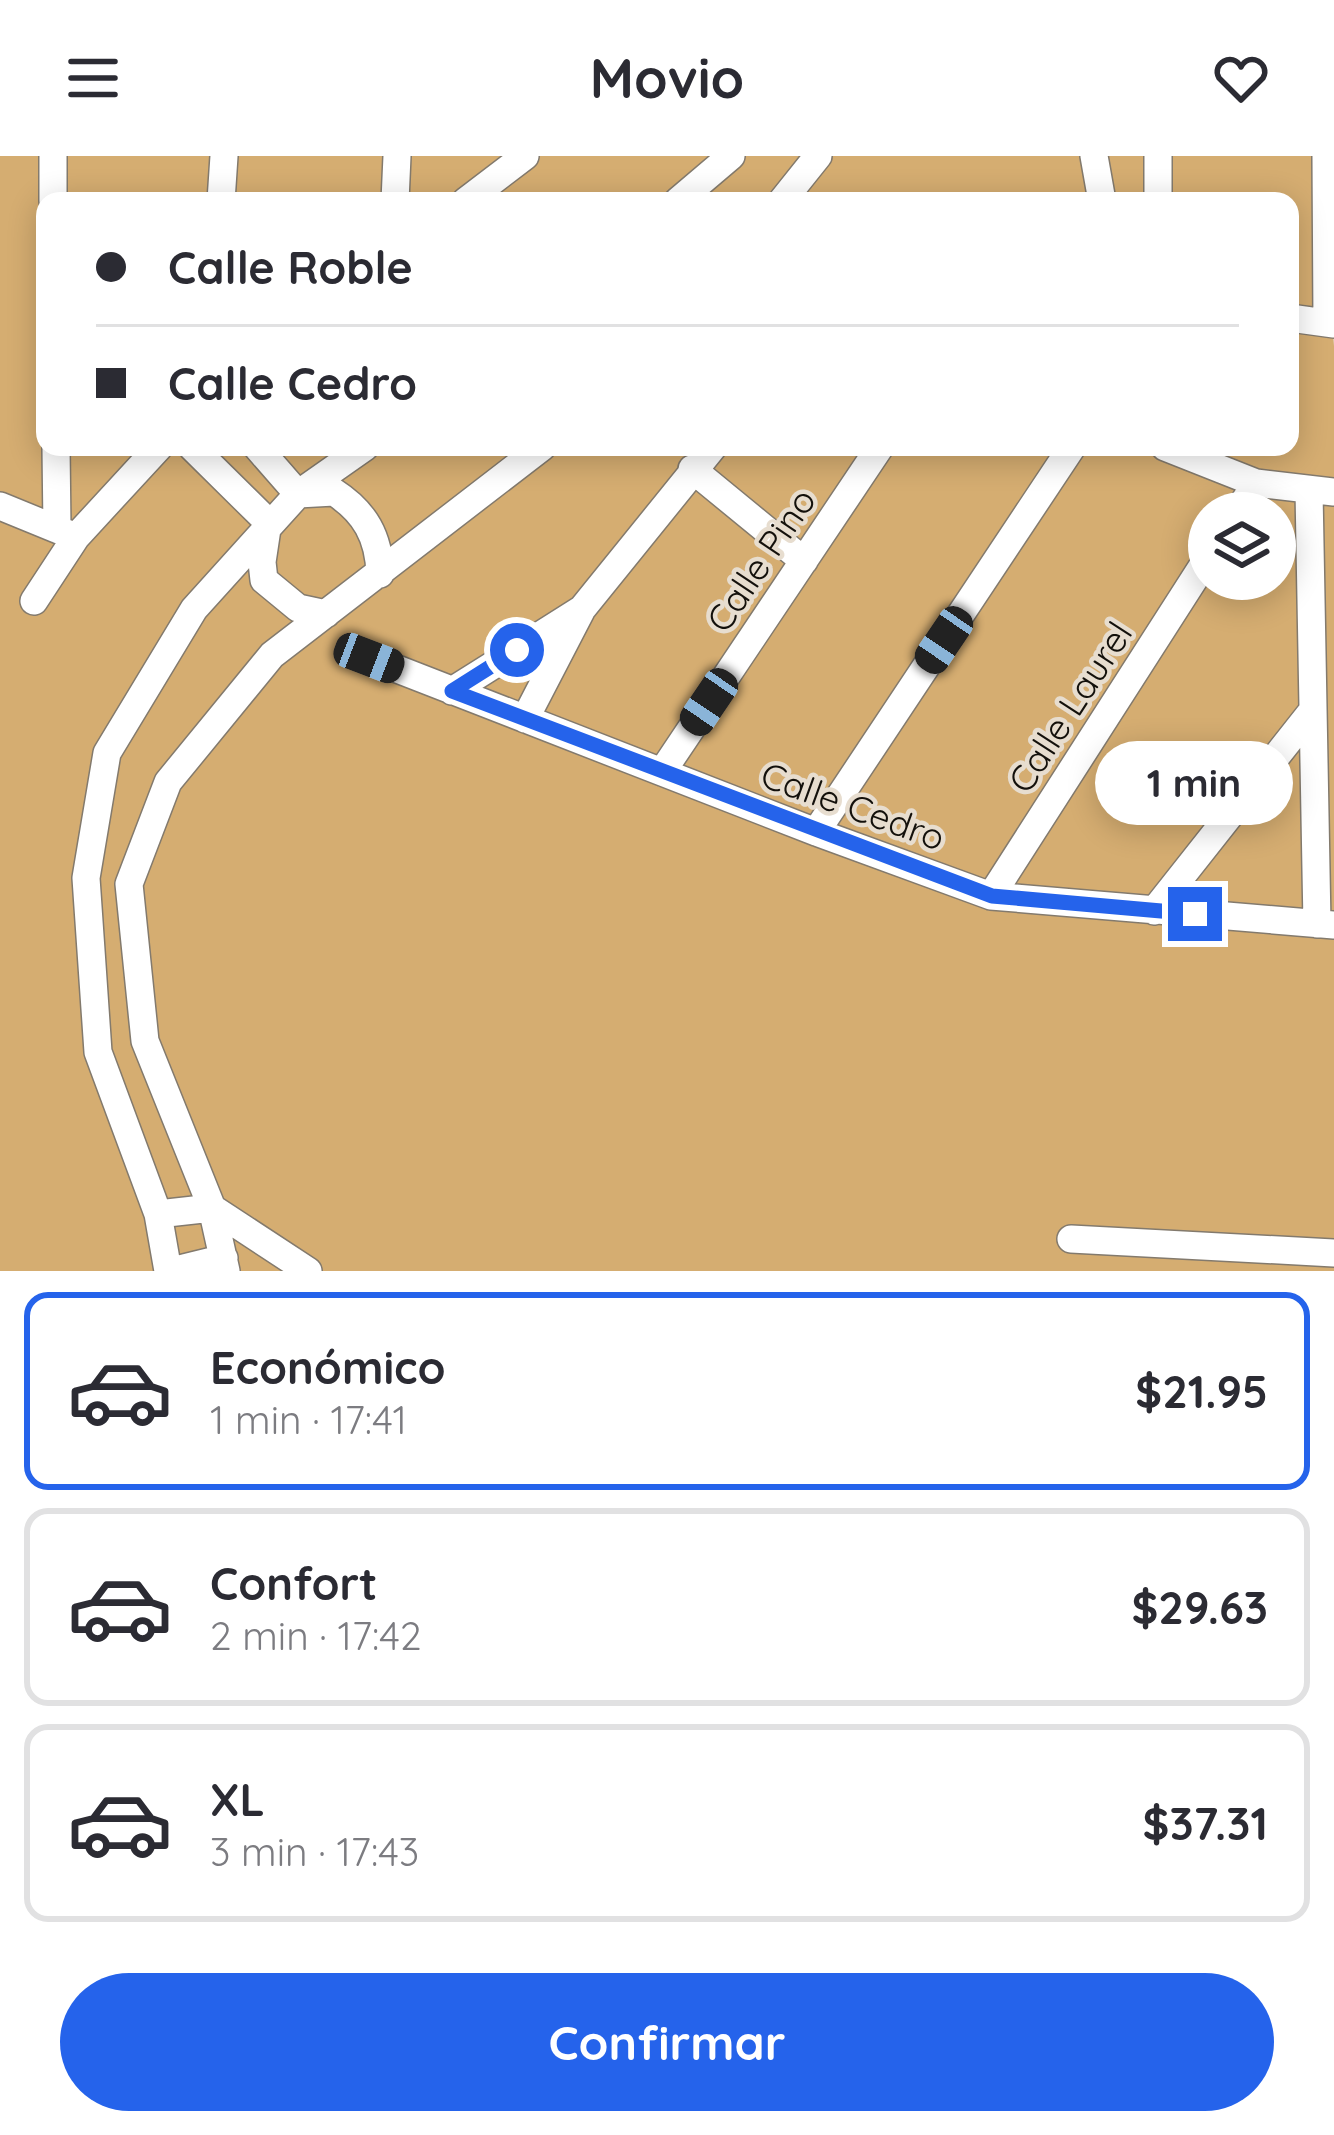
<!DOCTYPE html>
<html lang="es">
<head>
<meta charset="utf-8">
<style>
	:root { --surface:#fff; --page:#f2f2f3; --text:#2b2b33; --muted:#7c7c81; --line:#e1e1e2; --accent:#2563eb }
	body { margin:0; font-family:Quicksand,sans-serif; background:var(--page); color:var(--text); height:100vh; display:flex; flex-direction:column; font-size:45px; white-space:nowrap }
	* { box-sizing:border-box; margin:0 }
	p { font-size:39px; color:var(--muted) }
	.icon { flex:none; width:66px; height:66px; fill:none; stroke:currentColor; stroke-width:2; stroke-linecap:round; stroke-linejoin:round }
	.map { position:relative; height:1115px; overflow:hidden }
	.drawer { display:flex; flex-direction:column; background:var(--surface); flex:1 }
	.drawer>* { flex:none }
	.guide { position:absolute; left:36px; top:36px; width:1263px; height:264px; border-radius:24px; box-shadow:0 6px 30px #0003; display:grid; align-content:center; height:264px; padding:0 60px; background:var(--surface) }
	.buttons { position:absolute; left:1188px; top:336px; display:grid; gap:24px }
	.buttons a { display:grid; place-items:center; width:108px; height:108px; border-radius:50%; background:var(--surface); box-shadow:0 6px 30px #0003; font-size:60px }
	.end { position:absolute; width:54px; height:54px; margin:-27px; border:15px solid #2563eb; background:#fff; box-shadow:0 0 0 6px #fff }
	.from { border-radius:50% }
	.bubble { position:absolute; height:84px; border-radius:42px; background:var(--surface); box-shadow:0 6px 30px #0003; font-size:39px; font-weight:700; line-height:84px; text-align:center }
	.car { position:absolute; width:36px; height:72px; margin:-36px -18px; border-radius:15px; box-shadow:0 0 9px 3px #0007; background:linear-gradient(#222 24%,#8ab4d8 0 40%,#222 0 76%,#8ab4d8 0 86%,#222 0) }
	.guide b { display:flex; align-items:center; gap:42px; height:114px; font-size:45px }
	.guide b+b { border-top:3px solid var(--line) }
	.guide i { width:30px; height:30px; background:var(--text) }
	ul { padding:21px 0 0; list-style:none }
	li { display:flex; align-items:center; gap:36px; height:198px; margin:0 24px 18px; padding:0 36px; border:6px solid var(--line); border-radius:24px }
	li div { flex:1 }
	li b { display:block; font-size:45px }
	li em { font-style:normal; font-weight:700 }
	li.active { border-color:var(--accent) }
	li>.icon { width:108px; height:108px; stroke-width:1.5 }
	.primary-button { display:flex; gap:24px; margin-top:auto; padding:24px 60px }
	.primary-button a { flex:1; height:138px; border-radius:72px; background:var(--accent); color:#fff; font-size:48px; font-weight:700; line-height:138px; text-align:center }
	header { display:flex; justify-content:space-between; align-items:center; height:156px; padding:0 60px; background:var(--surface); font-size:54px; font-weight:700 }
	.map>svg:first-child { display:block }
	.green { fill:#d5ad71; fill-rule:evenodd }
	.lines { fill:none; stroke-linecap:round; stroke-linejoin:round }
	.minor-casing { stroke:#837a6d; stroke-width:30 }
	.minor { stroke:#fff; stroke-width:27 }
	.route { stroke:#2563eb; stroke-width:15 }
	.labels { text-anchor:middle; stroke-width:9; stroke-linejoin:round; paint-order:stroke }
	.street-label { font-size:36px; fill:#13100b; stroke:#e7ddcf }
</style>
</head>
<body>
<header><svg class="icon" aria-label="menu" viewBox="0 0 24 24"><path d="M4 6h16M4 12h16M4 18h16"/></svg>Movio<svg class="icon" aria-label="heart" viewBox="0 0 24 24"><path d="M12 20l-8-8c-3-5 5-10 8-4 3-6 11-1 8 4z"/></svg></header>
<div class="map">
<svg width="1334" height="1115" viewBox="0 0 1334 1115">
	<rect width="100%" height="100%" fill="#e7ddcf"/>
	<path class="green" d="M 0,0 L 1315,0 L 1334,190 L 1334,1115 L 0,1115 ZM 45,45 L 1290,45 L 1290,291 L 45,291 ZM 1209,357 L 1275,357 L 1275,423 L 1209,423 Z"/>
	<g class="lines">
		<defs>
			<path id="minor" d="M 53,0 L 53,45
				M 1094,0 L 1102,45
				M 1326,0 L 1327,167
				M 221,45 L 224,0
				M 395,45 L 397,0
				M 466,45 L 525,0
				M 678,45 L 731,0
				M 782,45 L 818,0
				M 1158,45 L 1158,0
				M 1290,162 L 1334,168
				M 56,291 L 57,373
				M 192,291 L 268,366 L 262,406 L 264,424 L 298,452 L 326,458
				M 257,291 L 298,338 L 334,336 C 365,356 379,381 380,418
				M 1165,291 L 1256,327 L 1334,336
				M 692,313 L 804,405
				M 1309,335 L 1317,768
				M 0,350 L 76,381
				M 1237,357 L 1256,327
				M 34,445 L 76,381 L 159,291
				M 369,502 L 816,676 L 991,740 L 1334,769
				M 452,535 L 582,453 L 713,291
				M 525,563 L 581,455
				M 662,616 L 880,291
				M 816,676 L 1072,291
				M 991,740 L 1209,400
				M 1154,755 L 1313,554
				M 158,1058 L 212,1052 L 308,1115
				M 1071,1083 L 1334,1097
				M 168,1115 L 158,1058 L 98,896 L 86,722 L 107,597 L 194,453 L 298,338 L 365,291
				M 171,1115 L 224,1102
				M 226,1115 L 212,1052 L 145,885 L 129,728 L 168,626 L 272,499 L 542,291"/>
		</defs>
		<use href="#minor" class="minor-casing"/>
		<use href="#minor" class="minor"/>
	</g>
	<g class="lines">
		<path class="route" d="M 517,494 L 452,535 L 992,740 L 1195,758"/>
	</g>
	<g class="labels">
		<g class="street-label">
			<text transform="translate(761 404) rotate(-56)" y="13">Calle Pino</text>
			<text transform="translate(1070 551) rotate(-57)" y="13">Calle Laurel</text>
			<text transform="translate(853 650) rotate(20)" y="13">Calle Cedro</text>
		</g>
	</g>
</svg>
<div class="buttons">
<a><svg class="icon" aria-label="layers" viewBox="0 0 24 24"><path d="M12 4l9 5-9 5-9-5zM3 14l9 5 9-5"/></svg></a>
</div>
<i class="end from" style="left:517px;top:494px"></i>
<i class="end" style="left:1195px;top:758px"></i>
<div class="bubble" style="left:1095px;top:585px;width:198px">1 min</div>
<i class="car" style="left:944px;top:484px;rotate:214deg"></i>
<i class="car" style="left:369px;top:502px;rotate:111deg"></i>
<i class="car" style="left:709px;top:546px;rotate:214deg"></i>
<div class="guide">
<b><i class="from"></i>Calle Roble</b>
<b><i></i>Calle Cedro</b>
</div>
</div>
<section class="drawer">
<ul>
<li class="active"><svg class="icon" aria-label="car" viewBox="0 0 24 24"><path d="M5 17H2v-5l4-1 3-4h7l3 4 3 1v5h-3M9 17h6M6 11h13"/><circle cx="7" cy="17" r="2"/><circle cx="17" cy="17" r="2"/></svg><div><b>Económico</b><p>1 min · 17:41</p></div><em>$21.95</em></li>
<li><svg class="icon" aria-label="car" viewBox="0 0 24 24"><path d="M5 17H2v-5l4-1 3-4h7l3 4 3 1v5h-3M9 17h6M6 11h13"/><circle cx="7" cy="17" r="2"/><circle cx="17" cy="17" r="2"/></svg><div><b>Confort</b><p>2 min · 17:42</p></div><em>$29.63</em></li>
<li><svg class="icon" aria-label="car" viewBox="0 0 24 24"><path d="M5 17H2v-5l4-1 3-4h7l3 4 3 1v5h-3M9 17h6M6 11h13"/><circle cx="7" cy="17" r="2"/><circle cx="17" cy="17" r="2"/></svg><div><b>XL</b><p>3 min · 17:43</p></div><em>$37.31</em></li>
</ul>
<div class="primary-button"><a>Confirmar</a></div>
</section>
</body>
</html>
